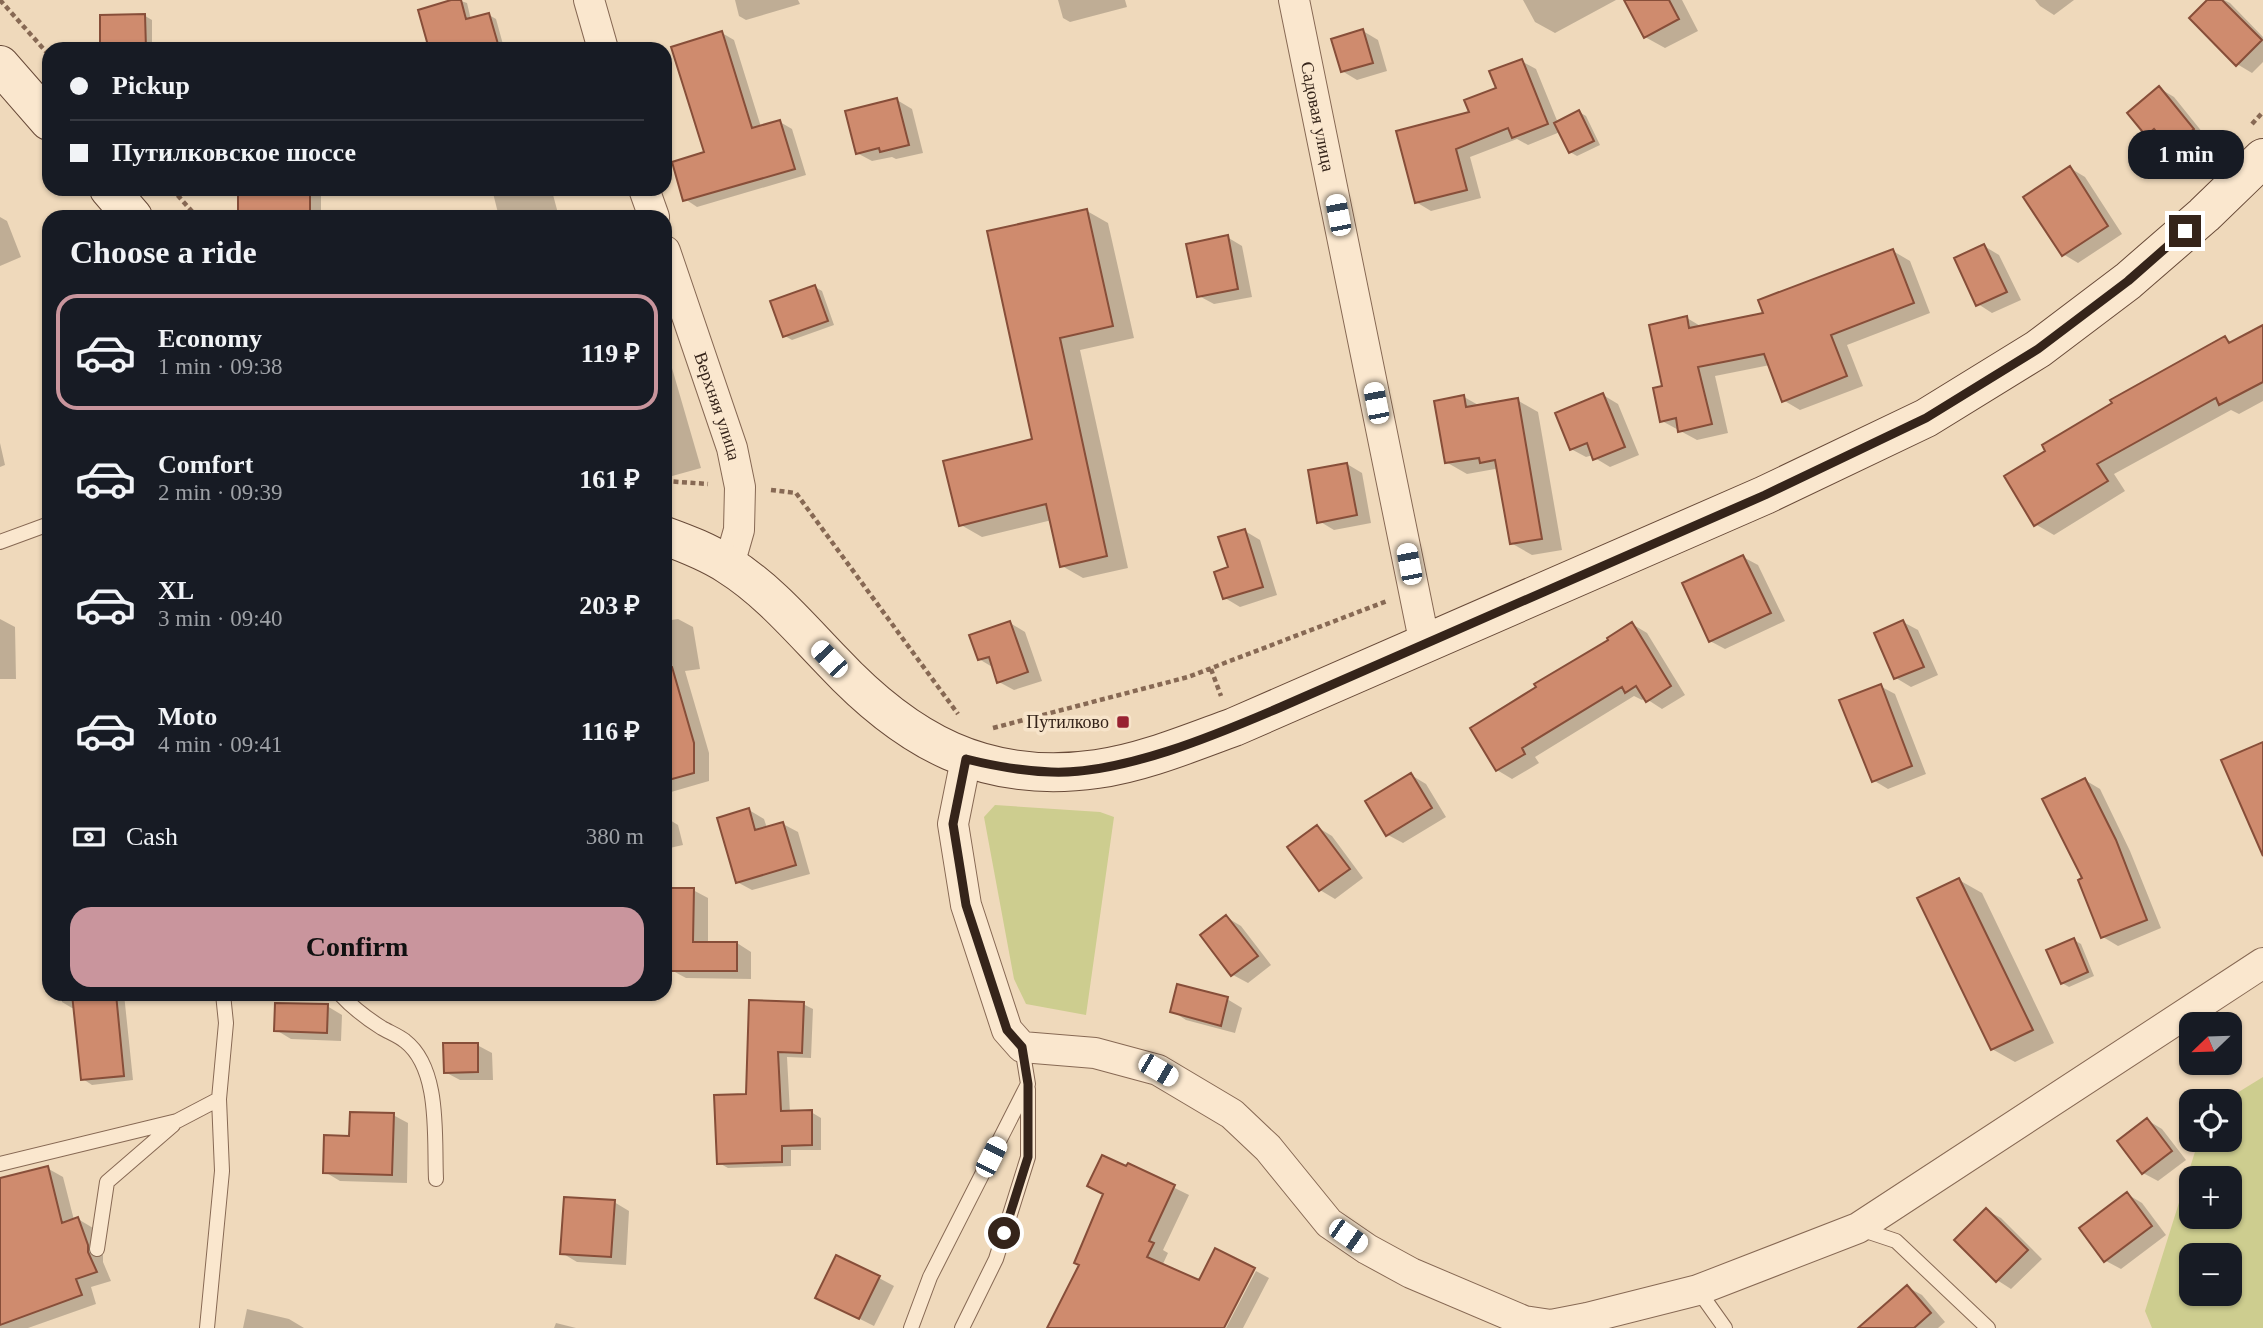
<!DOCTYPE html>
<html lang="en">
<head>
<meta charset="utf-8">
<style>
	:root { --surface:#171b24; --page:#242831; --text:#f1f3f6; --muted:#9ea1a6; --line:#363941; --accent:#c9959d }
	body { margin:0; font-family:"Times New Roman",serif; background:var(--page); color:var(--text); height:100vh; display:flex; flex-direction:column; font-size:26px; white-space:nowrap }
	* { box-sizing:border-box; margin:0 }
	p { font-size:23px; color:var(--muted) }
	.icon { flex:none; width:38px; height:38px; fill:none; stroke:currentColor; stroke-width:2; stroke-linecap:round; stroke-linejoin:round }
	.map { position:relative; flex:1; overflow:hidden }
	.details { position:absolute; left:42px; top:210px; width:630px; height:791px; display:flex; flex-direction:column; background:var(--surface); border-radius:21px; box-shadow:0 2px 5px #0004 }
	.details>* { flex:none }
	.top-card { position:absolute; left:42px; top:42px; width:630px; height:154px; border-radius:21px; box-shadow:0 2px 5px #0004; display:grid; align-content:center; height:154px; padding:0 28px; background:var(--surface) }
	.needle { width:46px; rotate:247deg }
	.tools { position:absolute; left:2179px; top:1012px; display:grid; gap:14px }
	.tools a { display:grid; place-items:center; width:63px; height:63px; border-radius:14px; background:var(--surface); box-shadow:0 2px 5px #0004; font-size:35px }
	.end { position:absolute; width:32px; height:32px; margin:-16px; border:9px solid #35241a; background:#fff; box-shadow:0 0 0 4px #fff }
	.from { border-radius:50% }
	.bubble { position:absolute; height:49px; border-radius:21px; background:var(--surface); box-shadow:0 2px 5px #0004; font-size:23px; font-weight:700; line-height:49px; text-align:center }
	.car { position:absolute; width:21px; height:42px; margin:-21px -10px; border-radius:9px; box-shadow:0 0 5px 2px #0007; background:linear-gradient(#fff 24%,#345 0 40%,#fff 0 76%,#345 0 86%,#fff 0) }
	.top-card b { display:flex; align-items:center; gap:24px; height:66px; font-size:26px }
	.top-card b+b { border-top:2px solid var(--line) }
	.top-card i { width:18px; height:18px; background:var(--text) }
	ul { padding:0; list-style:none }
	li { display:flex; align-items:center; gap:21px; height:116px; margin:0 14px 10px; padding:0 14px; border:4px solid transparent; border-radius:21px }
	li div { flex:1 }
	li b { display:block; font-size:26px }
	li em { font-style:normal; font-weight:700 }
	li.selected { border-color:var(--accent) }
	li>.icon { width:63px; height:63px; stroke-width:1.5 }
	h2 { padding:0 28px; font-size:32px; line-height:84px }
	.pay { display:flex; align-items:center; gap:18px; height:77px; padding:0 28px; font-size:26px }
	.pay p { margin-inline-start:auto }
	.primary-button { display:flex; gap:14px; margin-top:auto; padding:14px 28px }
	.primary-button a { flex:1; height:80px; border-radius:21px; background:var(--accent); color:#111; font-size:28px; font-weight:700; line-height:80px; text-align:center }
	.map>svg:first-child { display:block }
	.green { fill:#cdcd8f; fill-rule:evenodd }
	.shadow { fill:#0003 }
	.building { fill:#cf8b6e; stroke:#874e39; stroke-width:2 }
	.lines { fill:none; stroke-linecap:round; stroke-linejoin:round }
	.service-casing { stroke:#876954; stroke-width:16 }
	.minor-casing { stroke:#876954; stroke-width:32 }
	.secondary-casing { stroke:#684a38; stroke-width:40 }
	.path { stroke:#876954; stroke-width:4.5; stroke-dasharray:5 3.5; stroke-linecap:butt }
	.service { stroke:#fae7ce; stroke-width:14 }
	.minor { stroke:#fae7ce; stroke-width:30 }
	.secondary { stroke:#fae7ce; stroke-width:38 }
	.route { stroke:#35241a; stroke-width:9 }
	.poi-dot { fill:#982231; stroke:#f7e4ca; stroke-width:2.5 }
	.labels { text-anchor:middle; stroke-width:7; stroke-linejoin:round; paint-order:stroke }
	.street-label { font-size:18px; fill:#35241a; stroke:#f7e4ca }
	.poi-label { font-size:18px; fill:#35241a; stroke:#f7e4ca; text-anchor:end }
</style>
</head>
<body>
<div class="map">
<svg width="2263" height="1328" viewBox="0 0 2263 1328">
	<rect width="100%" height="100%" fill="#efd9bb"/>
	<path class="green" d="M 995,805 L 1100,812 L 1114,817 L 1086,1015 L 1026,1004 L 1014,979 L 984,817 Z
		M 2263,1077 L 2263,1328 L 2152,1328 L 2145,1311 L 2199,1139 L 2230,1139 L 2230,1101 L 2224,1101 ZM 2191,1178 L 2230,1178 L 2230,1216 L 2191,1216 ZM 2191,1255 L 2230,1255 L 2230,1293 L 2191,1293 Z"/>
	<path class="shadow" d="M 458,0 L 467,3 L 471,20 L 489,15 L 496,19 L 504,48 L 430,49 Z
		M 735,0 L 798,0 L 800,4 L 746,20 L 739,16 Z
		M 1058,0 L 1125,0 L 1127,7 L 1070,22 L 1063,18 Z
		M 1523,0 L 1616,0 L 1555,33 L 1535,22 Z
		M 1626,0 L 1682,0 L 1698,31 L 1665,48 L 1645,37 Z
		M 2035,0 L 2074,0 L 2054,15 L 2040,6 Z
		M 2209,0 L 2224,0 L 2230,3 L 2263,37 L 2263,62 L 2252,73 L 2237,64 Z
		M 145,16 L 152,20 L 152,49 L 102,49 Z
		M 1363,31 L 1378,40 L 1387,71 L 1357,80 L 1342,71 Z
		M 722,33 L 734,40 L 761,127 L 780,122 L 792,129 L 806,175 L 697,207 L 685,199 L 706,153 Z
		M 1521,61 L 1536,69 L 1558,123 L 1579,112 L 1586,116 L 1600,145 L 1577,156 L 1570,152 L 1560,132 L 1528,145 L 1517,139 L 1470,157 L 1481,198 L 1431,211 L 1416,202 L 1471,114 L 1498,89 Z
		M 2159,88 L 2174,97 L 2207,138 L 2186,156 L 2171,147 L 2166,140 L 2162,143 L 2147,135 Z
		M 897,100 L 912,109 L 923,153 L 896,159 L 892,157 L 872,161 L 857,153 Z
		M 2070,168 L 2085,177 L 2122,234 L 2078,263 L 2063,254 Z
		M 240,189 L 321,189 L 321,217 L 243,217 L 240,215 Z
		M 492,189 L 554,189 L 552,191 L 559,217 L 499,217 Z
		M 1087,211 L 1108,223 L 1134,338 L 1080,350 L 1128,568 L 1083,578 L 1062,566 L 1052,520 L 982,537 L 961,525 L 1034,440 Z
		M 0,217 L 7,221 L 21,257 L 0,266 Z
		M 1227,237 L 1242,246 L 1252,297 L 1214,304 L 1199,296 Z
		M 1984,246 L 1999,255 L 2021,300 L 1992,313 L 1978,304 Z
		M 1893,251 L 1910,261 L 1930,313 L 1847,345 L 1863,386 L 1800,410 L 1783,400 L 1770,365 L 1715,376 L 1728,433 L 1697,440 L 1662,421 L 1664,387 L 1687,318 L 1702,327 L 1766,315 Z
		M 815,287 L 822,291 L 834,325 L 792,340 L 785,336 Z
		M 2263,327 L 2263,401 L 2239,414 L 2231,410 L 2114,474 L 2125,491 L 2054,535 L 2035,524 L 2225,338 L 2233,343 Z
		M 665,344 L 701,468 L 665,478 Z
		M 1603,395 L 1618,404 L 1639,455 L 1610,467 L 1595,458 L 1593,455 L 1586,457 L 1571,449 Z
		M 1464,397 L 1480,406 L 1517,400 L 1538,412 L 1562,550 L 1532,555 L 1511,543 L 1498,471 L 1495,469 L 1467,474 L 1446,462 Z
		M 0,443 L 5,465 L 0,467 Z
		M 1347,464 L 1362,473 L 1371,523 L 1334,530 L 1319,521 Z
		M 1245,531 L 1260,540 L 1277,595 L 1240,607 L 1225,598 L 1230,569 Z
		M 1743,557 L 1758,565 L 1785,621 L 1725,649 L 1710,641 Z
		M 0,619 L 15,627 L 16,679 L 0,679 Z
		M 678,619 L 693,627 L 700,669 L 685,671 L 709,753 L 709,781 L 671,792 L 665,788 L 665,621 Z
		M 1903,622 L 1918,630 L 1938,675 L 1911,687 L 1896,678 Z
		M 1010,623 L 1025,632 L 1042,681 L 1014,690 L 999,682 L 994,668 L 979,659 Z
		M 1632,624 L 1647,633 L 1685,695 L 1662,709 L 1645,698 L 1642,700 L 1634,696 L 1535,757 L 1539,763 L 1512,779 L 1497,770 L 1538,688 Z
		M 1880,686 L 1895,694 L 1926,774 L 1888,789 L 1873,780 Z
		M 1411,775 L 1426,784 L 1446,817 L 1403,843 L 1388,835 Z
		M 2085,780 L 2100,789 L 2130,851 L 2161,928 L 2118,946 L 2103,937 L 2084,879 Z
		M 749,810 L 764,819 L 767,828 L 783,824 L 798,832 L 810,874 L 752,890 L 737,882 Z
		M 665,817 L 678,825 L 683,845 L 665,849 Z
		M 1317,827 L 1332,836 L 1363,878 L 1335,899 L 1320,890 L 1289,848 Z
		M 1959,880 L 1982,893 L 2054,1043 L 2015,1062 L 1992,1049 Z
		M 693,890 L 708,898 L 708,943 L 737,943 L 751,952 L 751,979 L 686,978 L 671,970 Z
		M 1226,917 L 1241,926 L 1271,965 L 1248,983 L 1233,975 Z
		M 2074,940 L 2081,944 L 2094,976 L 2069,987 L 2062,983 Z
		M 61,994 L 124,994 L 133,1080 L 92,1085 L 83,1079 L 76,1008 L 72,1008 L 62,1002 Z
		M 1227,999 L 1242,1008 L 1235,1033 L 1186,1020 L 1172,1011 Z
		M 803,1004 L 813,1009 L 811,1058 L 787,1057 L 790,1113 L 811,1112 L 821,1118 L 821,1150 L 791,1150 L 791,1166 L 728,1168 L 719,1163 L 747,1095 Z
		M 327,1006 L 342,1015 L 341,1041 L 291,1039 L 276,1030 Z
		M 477,1045 L 492,1053 L 493,1080 L 460,1080 L 445,1072 Z
		M 393,1115 L 408,1123 L 407,1183 L 340,1181 L 325,1172 L 351,1138 Z
		M 2147,1120 L 2162,1129 L 2186,1160 L 2158,1181 L 2143,1173 Z
		M 1128,1165 L 1189,1195 L 1163,1250 L 1168,1253 L 1162,1266 L 1222,1328 L 1049,1328 Z
		M 47,1168 L 63,1177 L 74,1220 L 78,1219 L 93,1228 L 103,1255 L 103,1262 L 111,1281 L 91,1287 L 96,1304 L 28,1328 L 0,1328 L 0,1180 Z
		M 2127,1194 L 2142,1203 L 2166,1235 L 2121,1269 L 2106,1261 Z
		M 614,1202 L 629,1211 L 626,1265 L 577,1262 L 562,1253 Z
		M 1986,1210 L 2001,1218 L 2042,1259 L 2011,1289 L 1997,1280 Z
		M 1256,1271 L 1269,1278 L 1243,1328 L 1226,1328 Z
		M 879,1278 L 894,1286 L 874,1326 L 832,1305 Z
		M 1907,1287 L 1922,1295 L 1945,1322 L 1938,1328 L 1861,1328 Z
		M 247,1309 L 289,1319 L 304,1328 L 243,1328 Z
		M 556,1323 L 576,1328 L 554,1328 Z"/>
	<path class="building" d="M 451,0 L 461,0 L 466,19 L 489,13 L 498,44 L 481,49 L 429,49 L 418,10 Z
		M 1624,0 L 1669,0 L 1679,19 L 1644,38 Z
		M 2207,0 L 2222,0 L 2262,40 L 2236,66 L 2189,18 Z
		M 145,14 L 146,49 L 100,49 L 100,15 Z
		M 1363,29 L 1373,63 L 1341,72 L 1331,39 Z
		M 722,31 L 752,128 L 780,120 L 795,169 L 683,201 L 672,162 L 704,152 L 671,47 Z
		M 1522,59 L 1548,124 L 1512,138 L 1508,128 L 1456,149 L 1467,190 L 1415,203 L 1396,131 L 1469,112 L 1464,100 L 1496,88 L 1489,71 Z
		M 2159,86 L 2194,129 L 2170,148 L 2154,129 L 2146,136 L 2127,113 Z
		M 897,98 L 909,145 L 880,152 L 879,148 L 856,154 L 845,111 Z
		M 1579,110 L 1594,141 L 1569,153 L 1554,123 Z
		M 2070,166 L 2108,226 L 2062,256 L 2023,197 Z
		M 238,189 L 310,189 L 310,217 L 238,216 Z
		M 1087,209 L 1113,326 L 1060,338 L 1107,556 L 1060,567 L 1046,504 L 959,526 L 943,461 L 1032,439 L 987,231 Z
		M 1228,235 L 1238,289 L 1197,297 L 1186,244 Z
		M 1984,244 L 2007,292 L 1976,306 L 1954,258 Z
		M 1893,249 L 1914,303 L 1831,335 L 1847,376 L 1782,402 L 1764,354 L 1698,367 L 1712,424 L 1678,432 L 1676,418 L 1660,422 L 1653,388 L 1662,386 L 1649,325 L 1687,316 L 1689,328 L 1763,313 L 1758,300 Z
		M 815,285 L 828,321 L 783,337 L 770,301 Z
		M 2263,325 L 2263,382 L 2219,405 L 2216,398 L 2097,464 L 2108,481 L 2034,526 L 2004,476 L 2045,451 L 2042,445 L 2112,403 L 2110,400 L 2225,336 L 2229,343 Z
		M 1603,393 L 1625,447 L 1593,460 L 1587,443 L 1570,450 L 1555,413 Z
		M 1464,395 L 1466,407 L 1518,398 L 1542,539 L 1510,544 L 1495,460 L 1480,463 L 1479,458 L 1445,463 L 1434,401 Z
		M 1347,463 L 1357,515 L 1317,523 L 1308,470 Z
		M 1245,529 L 1263,587 L 1223,599 L 1214,572 L 1228,567 L 1218,537 Z
		M 1743,555 L 1771,613 L 1709,642 L 1682,583 Z
		M 1903,620 L 1924,667 L 1894,679 L 1874,633 Z
		M 1010,621 L 1028,672 L 997,683 L 989,657 L 978,660 L 969,635 Z
		M 1632,622 L 1671,686 L 1646,702 L 1636,686 L 1625,693 L 1622,687 L 1522,748 L 1525,754 L 1496,771 L 1470,728 L 1536,687 L 1534,684 L 1608,640 L 1607,638 Z
		M 672,667 L 694,743 L 694,773 L 665,781 L 665,668 Z
		M 1881,684 L 1912,766 L 1872,782 L 1839,700 Z
		M 2263,742 L 2263,856 L 2221,760 Z
		M 1411,773 L 1432,808 L 1386,836 L 1365,801 Z
		M 2085,778 L 2116,840 L 2147,920 L 2101,938 L 2078,880 L 2082,878 L 2042,799 Z
		M 749,808 L 755,830 L 783,822 L 796,865 L 736,883 L 717,818 Z
		M 1317,825 L 1350,869 L 1319,891 L 1287,847 Z
		M 1959,878 L 2033,1030 L 1991,1050 L 1917,898 Z
		M 670,888 L 694,888 L 693,942 L 737,942 L 737,971 L 669,971 Z
		M 1226,915 L 1258,956 L 1231,976 L 1200,935 Z
		M 2074,938 L 2088,972 L 2061,984 L 2046,950 Z
		M 1177,984 L 1228,997 L 1221,1026 L 1170,1012 Z
		M 72,994 L 116,994 L 124,1076 L 81,1080 Z
		M 749,1000 L 804,1002 L 802,1053 L 778,1052 L 781,1111 L 812,1110 L 812,1145 L 782,1146 L 782,1162 L 717,1164 L 714,1095 L 746,1094 Z
		M 275,1003 L 328,1004 L 327,1033 L 274,1031 Z
		M 443,1043 L 478,1043 L 478,1072 L 444,1073 Z
		M 350,1112 L 394,1113 L 392,1175 L 323,1173 L 324,1135 L 349,1136 Z
		M 2147,1118 L 2172,1151 L 2142,1174 L 2117,1141 Z
		M 1102,1155 L 1126,1166 L 1128,1163 L 1175,1185 L 1149,1241 L 1154,1243 L 1147,1257 L 1199,1280 L 1215,1248 L 1255,1268 L 1224,1328 L 1047,1328 L 1079,1265 L 1074,1263 L 1103,1194 L 1087,1186 Z
		M 48,1166 L 62,1223 L 78,1217 L 88,1245 L 88,1252 L 97,1272 L 76,1279 L 82,1295 L 0,1325 L 0,1178 Z
		M 2127,1192 L 2152,1226 L 2104,1262 L 2079,1228 Z
		M 564,1197 L 615,1200 L 611,1257 L 560,1254 Z
		M 1986,1208 L 2028,1250 L 1996,1282 L 1954,1240 Z
		M 836,1255 L 880,1276 L 859,1319 L 815,1298 Z
		M 1907,1285 L 1931,1313 L 1914,1328 L 1858,1328 Z"/>
	<g class="lines">
		<defs>
			<path id="service" d="M 0,542 L 49,524
				M 340,994 C 353,1008 366,1018 382,1028 C 389,1032 399,1036 405,1041 C 441,1069 434,1138 436,1179
				M 0,1164 L 177,1121 L 219,1099
				M 1860,1229 L 1896,1241 L 1988,1328
				M 97,1249 L 107,1182 L 173,1125
				M 1698,1290 L 1725,1328
				M 207,1328 L 222,1171 L 219,1099 L 226,1023 L 223,994
				M 911,1328 L 930,1277 L 1028,1084 L 1022,1047
				M 962,1328 L 996,1259 L 1028,1157 L 1028,1089"/>
			<g id="minor">
				<path d="M 589,0 L 603,49"/>
				<path id="s1" d="M 1294,0 L 1425,645"/>
				<path d="M 644,189 L 654,217"/>
				<path id="s2" d="M 665,251 L 732,448 L 740,487 L 739,530 L 729,565"/>
				<path d="M 966,759 L 953,824 L 966,905 L 1007,1030 L 1022,1047 L 1095,1053 L 1158,1070 L 1232,1114 L 1268,1148 L 1329,1223 L 1367,1249 L 1411,1273 L 1524,1321 L 1551,1325 L 1587,1318 L 1698,1290 L 1858,1228 L 2263,963"/>
			</g>
			<path id="secondary" d="M 0,65 L 49,121
				M 109,189 L 133,217
				M 665,536 C 687,544 708,552 728,565 C 768,590 800,628 833,662 C 907,741 985,785 1097,769 C 1142,763 1190,743 1234,727 L 1765,495 L 1926,418 L 2038,349 L 2128,281 L 2204,215 L 2263,158"/>
		</defs>
		<use href="#service" class="service-casing"/>
		<use href="#minor" class="minor-casing"/>
		<use href="#secondary" class="secondary-casing"/>
		<path class="path" d="M 0,0 L 49,55
			M 2252,124 L 2263,112
			M 172,189 L 197,217
			M 665,481 L 708,484
			M 771,490 L 796,493 L 958,714
			M 1211,669 L 1221,696
			M 993,728 L 1188,677 L 1387,601"/>
		<use href="#service" class="service"/>
		<use href="#minor" class="minor"/>
		<use href="#secondary" class="secondary"/>
	</g>
	<g class="lines">
		<path class="route" d="M 1004,1233 L 1028,1157 L 1028,1084 L 1022,1047 L 1007,1030 L 966,905 L 953,824 L 966,759 C 994,766 1022,771 1051,772 C 1121,775 1216,735 1281,707 L 1765,495 L 1926,418 L 2038,349 L 2128,281 L 2185,231"/>
	</g>
	<rect class="poi-dot" x="1116" y="715" width="14" height="14" rx="3.5"/>
	<g class="labels">
		<g class="street-label">
			<text dy="6" stroke="none"><textPath href="#s1" startOffset="119">Садовая улица</textPath></text>
			<text dy="6" stroke="none"><textPath href="#s2" startOffset="164">Верхняя улица</textPath></text>
		</g>
		<g class="poi-label">
			<text x="1109" y="728">Путилково</text>
		</g>
	</g>
</svg>
<div class="tools">
<a><svg class="needle" viewBox="-14 -14 28 28"><path d="M0-13l5 13h-10z" fill="#e53935"/><path d="M0 13l5-13h-10z" fill="#9ea1a6"/></svg></a>
<a><svg class="icon" aria-label="locate" viewBox="0 0 24 24"><circle cx="12" cy="12" r="6"/><path d="M12 2v4M12 18v4M2 12h4M18 12h4"/></svg></a>
<a>+</a>
<a>−</a>
</div>
<i class="end from" style="left:1004px;top:1233px"></i>
<i class="end" style="left:2185px;top:231px"></i>
<div class="bubble" style="left:2128px;top:130px;width:116px">1 min</div>
<i class="car" style="left:1338px;top:215px;rotate:349deg"></i>
<i class="car" style="left:1376px;top:403px;rotate:349deg"></i>
<i class="car" style="left:1409px;top:564px;rotate:349deg"></i>
<i class="car" style="left:829px;top:659px;rotate:316deg"></i>
<i class="car" style="left:1158px;top:1070px;rotate:120deg"></i>
<i class="car" style="left:991px;top:1157px;rotate:27deg"></i>
<i class="car" style="left:1348px;top:1236px;rotate:125deg"></i>
<div class="top-card">
<b><i class="from"></i>Pickup</b>
<b><i></i>Путилковское шоссе</b>
</div>
<section class="details">
<h2>Choose a ride</h2>
<ul>
<li class="selected"><svg class="icon" aria-label="car" viewBox="0 0 24 24"><path d="M5 17H2v-5l4-1 3-4h7l3 4 3 1v5h-3M9 17h6M6 11h13"/><circle cx="7" cy="17" r="2"/><circle cx="17" cy="17" r="2"/></svg><div><b>Economy</b><p>1 min · 09:38</p></div><em>119 ₽</em></li>
<li><svg class="icon" aria-label="car" viewBox="0 0 24 24"><path d="M5 17H2v-5l4-1 3-4h7l3 4 3 1v5h-3M9 17h6M6 11h13"/><circle cx="7" cy="17" r="2"/><circle cx="17" cy="17" r="2"/></svg><div><b>Comfort</b><p>2 min · 09:39</p></div><em>161 ₽</em></li>
<li><svg class="icon" aria-label="car" viewBox="0 0 24 24"><path d="M5 17H2v-5l4-1 3-4h7l3 4 3 1v5h-3M9 17h6M6 11h13"/><circle cx="7" cy="17" r="2"/><circle cx="17" cy="17" r="2"/></svg><div><b>XL</b><p>3 min · 09:40</p></div><em>203 ₽</em></li>
<li><svg class="icon" aria-label="car" viewBox="0 0 24 24"><path d="M5 17H2v-5l4-1 3-4h7l3 4 3 1v5h-3M9 17h6M6 11h13"/><circle cx="7" cy="17" r="2"/><circle cx="17" cy="17" r="2"/></svg><div><b>Moto</b><p>4 min · 09:41</p></div><em>116 ₽</em></li>
</ul>
<div class="pay"><svg class="icon" aria-label="cash" viewBox="0 0 24 24"><path d="M3 7h18v10H3z"/><circle cx="12" cy="12" r="2"/></svg>Cash<p>380 m</p></div>
<div class="primary-button"><a>Confirm</a></div>
</section>
</div>
</body>
</html>
